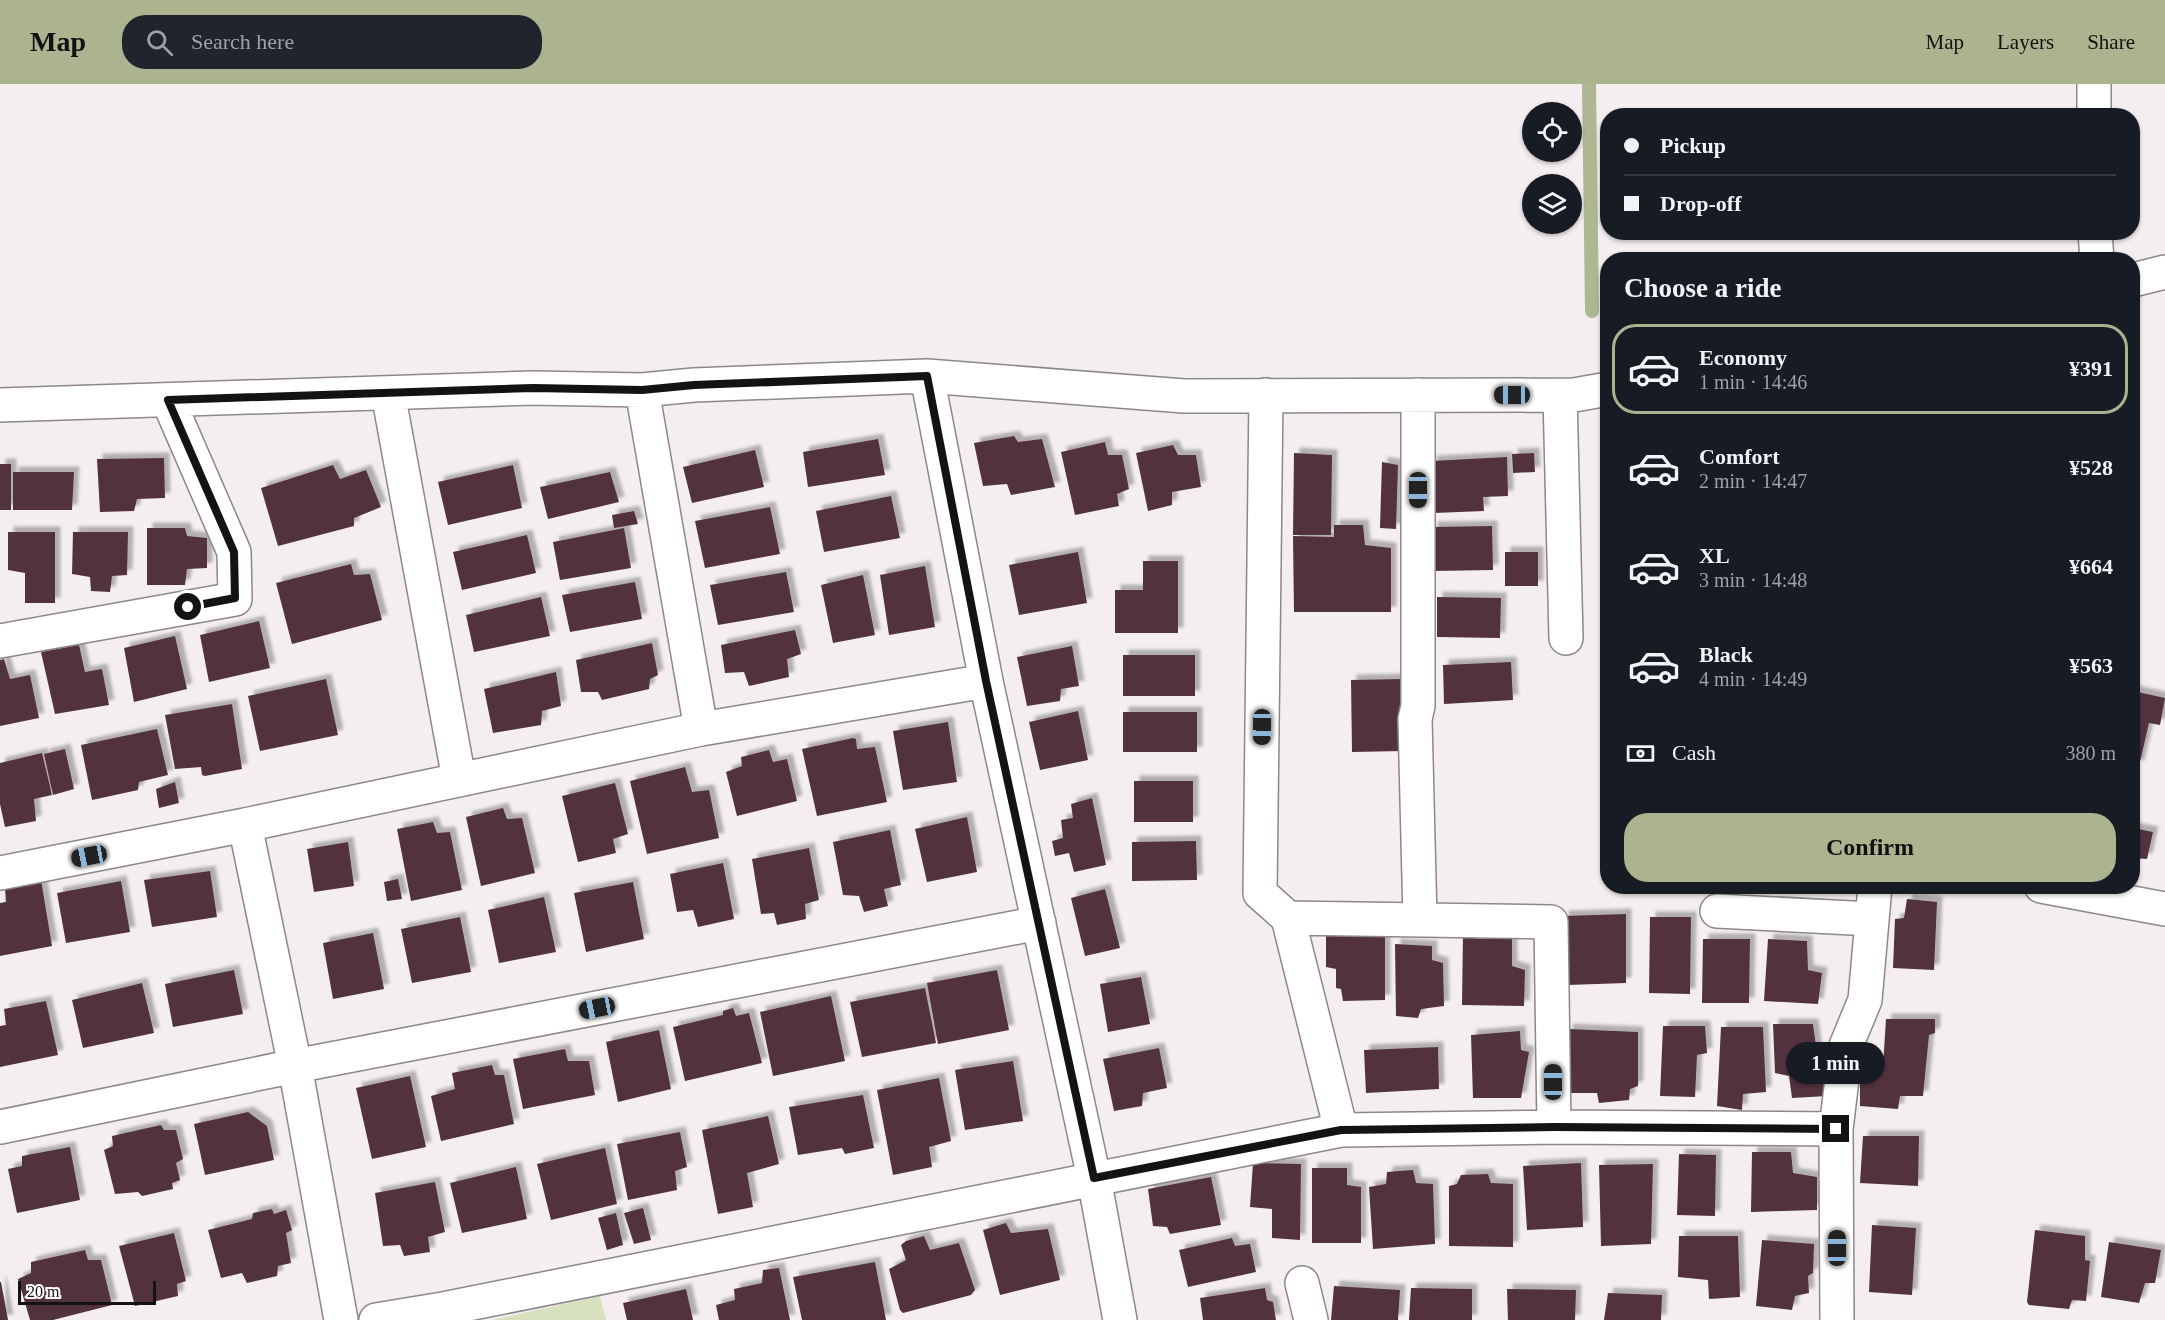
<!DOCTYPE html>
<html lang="en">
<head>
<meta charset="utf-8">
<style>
	:root { --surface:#171b24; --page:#20242c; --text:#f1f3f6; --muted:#9ea1a6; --line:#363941; --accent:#acb48f }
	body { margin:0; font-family:"Times New Roman",serif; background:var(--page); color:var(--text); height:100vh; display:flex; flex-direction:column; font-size:22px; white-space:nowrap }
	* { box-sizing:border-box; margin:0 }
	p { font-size:20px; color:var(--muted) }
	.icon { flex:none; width:33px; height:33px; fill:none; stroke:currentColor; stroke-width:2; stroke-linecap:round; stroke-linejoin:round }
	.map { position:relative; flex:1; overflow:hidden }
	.side { position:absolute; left:1600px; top:168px; width:540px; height:642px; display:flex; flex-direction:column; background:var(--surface); border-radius:24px; box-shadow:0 2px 4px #0004 }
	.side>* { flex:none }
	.guide { position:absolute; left:1600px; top:24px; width:540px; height:132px; border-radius:24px; box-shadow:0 2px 4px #0004; display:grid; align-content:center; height:132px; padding:0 24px; background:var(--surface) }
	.buttons { position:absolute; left:1522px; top:18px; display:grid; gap:12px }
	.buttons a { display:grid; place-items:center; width:60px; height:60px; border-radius:50%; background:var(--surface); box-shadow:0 2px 4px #0004; font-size:30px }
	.scale { position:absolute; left:18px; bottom:15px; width:138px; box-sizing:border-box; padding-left:6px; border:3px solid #141212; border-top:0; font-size:16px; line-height:21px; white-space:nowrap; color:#141212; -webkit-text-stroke:4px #fffcfd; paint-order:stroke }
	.end { position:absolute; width:27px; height:27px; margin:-14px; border:8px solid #141212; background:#fff; box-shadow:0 0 0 3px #fff }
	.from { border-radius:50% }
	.bubble { position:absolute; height:42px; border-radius:21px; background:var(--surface); box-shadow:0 2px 4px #0004; font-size:20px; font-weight:600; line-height:42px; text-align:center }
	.car { position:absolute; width:18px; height:36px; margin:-18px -9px; border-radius:8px; box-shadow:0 0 4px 2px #0007; background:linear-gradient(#222 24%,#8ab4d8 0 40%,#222 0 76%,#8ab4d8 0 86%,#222 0) }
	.guide b { display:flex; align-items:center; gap:21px; height:57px; font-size:22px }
	.guide b+b { border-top:2px solid var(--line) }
	.guide i { width:15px; height:15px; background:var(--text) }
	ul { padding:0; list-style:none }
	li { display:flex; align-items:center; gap:18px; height:90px; margin:0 12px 9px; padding:0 12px; border:3px solid transparent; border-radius:24px }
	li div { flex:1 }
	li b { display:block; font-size:22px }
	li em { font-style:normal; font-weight:600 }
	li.current { border-color:var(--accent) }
	li>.icon { width:54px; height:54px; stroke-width:1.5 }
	h2 { padding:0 24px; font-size:27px; line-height:72px }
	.pay { display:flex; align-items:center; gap:15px; height:66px; padding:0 24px; font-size:22px }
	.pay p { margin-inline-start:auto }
	.action { display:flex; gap:12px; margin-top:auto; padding:12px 24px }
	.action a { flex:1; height:69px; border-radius:24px; background:var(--accent); color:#111; font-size:24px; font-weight:600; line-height:69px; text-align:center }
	header { display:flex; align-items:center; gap:36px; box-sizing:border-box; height:84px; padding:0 30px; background:var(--accent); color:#111 }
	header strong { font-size:28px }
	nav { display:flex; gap:33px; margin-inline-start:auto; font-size:21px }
	.search { width:420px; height:54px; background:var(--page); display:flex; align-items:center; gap:15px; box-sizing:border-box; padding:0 21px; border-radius:24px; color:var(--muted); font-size:22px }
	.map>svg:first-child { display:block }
	.green { fill:#d7e1bd }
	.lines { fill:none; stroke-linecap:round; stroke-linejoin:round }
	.stream { stroke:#adb792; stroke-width:14 }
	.building { fill:#523140; filter:url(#shadow) }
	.minor-casing { stroke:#8d8789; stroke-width:36 }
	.minor { stroke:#fff; stroke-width:33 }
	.route { stroke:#141212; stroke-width:8 }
</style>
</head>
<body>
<header>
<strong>Map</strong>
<div class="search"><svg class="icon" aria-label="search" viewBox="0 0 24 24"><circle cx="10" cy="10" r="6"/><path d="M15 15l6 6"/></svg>Search here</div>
<nav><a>Map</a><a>Layers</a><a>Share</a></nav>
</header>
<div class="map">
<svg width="2165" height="1236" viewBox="0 0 2165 1236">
	<defs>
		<filter id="shadow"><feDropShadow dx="5.5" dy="-5.5" stdDeviation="1.5" flood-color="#0004"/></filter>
	</defs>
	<rect width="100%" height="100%" fill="#f4eef0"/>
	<path class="green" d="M 600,1212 L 606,1236 L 492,1236 Z"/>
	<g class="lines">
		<path class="stream" d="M 1589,0 L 1592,227"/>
	</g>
	<path class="building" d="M 1014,352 L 1018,358 L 1042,355 L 1055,403 L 1011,411 L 1007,400 L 983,402 L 974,359 Z
		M 878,355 L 885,391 L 808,403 L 803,368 Z
		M 1105,358 L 1108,371 L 1122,371 L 1129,405 L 1117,410 L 1119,422 L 1075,431 L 1061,368 Z
		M 1173,361 L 1178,371 L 1196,371 L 1201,403 L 1172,408 L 1172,421 L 1148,427 L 1136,369 Z
		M 755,366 L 764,403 L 692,419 L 683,383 Z
		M 1294,369 L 1332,371 L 1331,451 L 1293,451 Z
		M 1534,369 L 1535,388 L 1513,389 L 1512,370 Z
		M 1507,373 L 1508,412 L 1483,413 L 1484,427 L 1434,429 L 1431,377 Z
		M 164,374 L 165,414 L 137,415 L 134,427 L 100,428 L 97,375 Z
		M 1382,378 L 1398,381 L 1396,445 L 1380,444 Z
		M 0,380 L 11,380 L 11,426 L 0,426 Z
		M 333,381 L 340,395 L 366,386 L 381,423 L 354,434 L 354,442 L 278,462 L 261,404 Z
		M 513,381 L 522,424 L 448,441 L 438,398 Z
		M 13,388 L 74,388 L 72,426 L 13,426 Z
		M 610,388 L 619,418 L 548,435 L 540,403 Z
		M 891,412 L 900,454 L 824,468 L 816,427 Z
		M 770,423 L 780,470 L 705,484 L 695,437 Z
		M 634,427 L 638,440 L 614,444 L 612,431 Z
		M 1334,441 L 1363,441 L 1365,461 L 1391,464 L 1391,528 L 1294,528 L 1293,452 L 1334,453 Z
		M 1492,442 L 1493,486 L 1433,487 L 1432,443 Z
		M 147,444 L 185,444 L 187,452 L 207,454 L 207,484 L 187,485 L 185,501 L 147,501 Z
		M 624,444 L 631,484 L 560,496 L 553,458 Z
		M 8,448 L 55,448 L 55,519 L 25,519 L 25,489 L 8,486 Z
		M 73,448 L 128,448 L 127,491 L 112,492 L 110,508 L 91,507 L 90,493 L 72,490 Z
		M 527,451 L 536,489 L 462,506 L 453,468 Z
		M 1078,468 L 1087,519 L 1019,531 L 1009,481 Z
		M 1505,468 L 1538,468 L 1538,502 L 1505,502 Z
		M 1143,477 L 1178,477 L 1178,549 L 1115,549 L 1115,506 L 1143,506 Z
		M 351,480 L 354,491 L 370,490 L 382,536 L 292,560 L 276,499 Z
		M 925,482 L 935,543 L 889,551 L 880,491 Z
		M 786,488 L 794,528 L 718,541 L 710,501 Z
		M 863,491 L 875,551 L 833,559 L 821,501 Z
		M 635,498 L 642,535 L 570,548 L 562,511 Z
		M 541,513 L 550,552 L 474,568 L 466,531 Z
		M 1437,513 L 1501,514 L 1500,554 L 1437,553 Z
		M 259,537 L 270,584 L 209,598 L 200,551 Z
		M 795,546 L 801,570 L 787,575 L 789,593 L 749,602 L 744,588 L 725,589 L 721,561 Z
		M 175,552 L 187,605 L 134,618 L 124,564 Z
		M 652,559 L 658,591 L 650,595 L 649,605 L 602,616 L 598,608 L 581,608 L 576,576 Z
		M 79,561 L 85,588 L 102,585 L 109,621 L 55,630 L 41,568 Z
		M 1072,562 L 1079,602 L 1061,605 L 1060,617 L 1027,622 L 1017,573 Z
		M 1123,571 L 1195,571 L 1195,612 L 1123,612 Z
		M 4,575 L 10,595 L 30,591 L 39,634 L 0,642 L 0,576 Z
		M 1511,578 L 1513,616 L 1444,620 L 1443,581 Z
		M 556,588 L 561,622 L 542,627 L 541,641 L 493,649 L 484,605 Z
		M 326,595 L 338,651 L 260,667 L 248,612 Z
		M 1402,595 L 1403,667 L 1352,668 L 1351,596 Z
		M 2133,607 L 2165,614 L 2160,641 L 2149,639 L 2139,682 L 2133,680 Z
		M 232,620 L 242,685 L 205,692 L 202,691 L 201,683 L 175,685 L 165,631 Z
		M 1078,627 L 1088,676 L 1040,686 L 1029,638 Z
		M 1123,628 L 1197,628 L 1197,668 L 1123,668 Z
		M 948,638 L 957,698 L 903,706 L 893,647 Z
		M 157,645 L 168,691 L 139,698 L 138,706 L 92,716 L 81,661 Z
		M 853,654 L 856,655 L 857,665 L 875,663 L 887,718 L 817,732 L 802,665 Z
		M 65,665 L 74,705 L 53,711 L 44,670 Z
		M 769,666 L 773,678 L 787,675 L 797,717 L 737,732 L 726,688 L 742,682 L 741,673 Z
		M 42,669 L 52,711 L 34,715 L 36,737 L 5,743 L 0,720 L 0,679 Z
		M 685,683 L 692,708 L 709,706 L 719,754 L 647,770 L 630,697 Z
		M 1134,697 L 1193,697 L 1193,738 L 1134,738 Z
		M 175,698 L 179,719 L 159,724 L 156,705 Z
		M 615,699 L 628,750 L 613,755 L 616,769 L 578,778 L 562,712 Z
		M 1092,714 L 1106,781 L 1074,788 L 1069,769 L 1055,772 L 1052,757 L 1063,754 L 1061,736 L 1073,734 L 1071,720 Z
		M 503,724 L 507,735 L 522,734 L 535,789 L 481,802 L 466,733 Z
		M 967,733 L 977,788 L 927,798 L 915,745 Z
		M 433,738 L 437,749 L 450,748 L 462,806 L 411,817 L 397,745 Z
		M 2133,744 L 2153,748 L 2147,775 L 2133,774 Z
		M 890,746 L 901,801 L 884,805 L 888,822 L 864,828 L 859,812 L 843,811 L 833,758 Z
		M 1196,757 L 1197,796 L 1132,797 L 1132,758 Z
		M 348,758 L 354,802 L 314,808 L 307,765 Z
		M 809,764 L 819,816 L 805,820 L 806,835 L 777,841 L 774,829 L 761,830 L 752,775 Z
		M 723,779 L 734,835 L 698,843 L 693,826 L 677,828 L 670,790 Z
		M 210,787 L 217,833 L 152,843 L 144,796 Z
		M 398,795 L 402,815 L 387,817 L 384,798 Z
		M 41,796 L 52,862 L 0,872 L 0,819 L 6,818 L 5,804 Z
		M 121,797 L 130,848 L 66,859 L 57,809 Z
		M 633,798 L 644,855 L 586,868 L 574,809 Z
		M 1105,805 L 1120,864 L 1085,872 L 1071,814 Z
		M 544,813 L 556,868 L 499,879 L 488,826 Z
		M 1907,815 L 1937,818 L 1934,886 L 1893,884 L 1895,835 L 1904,834 Z
		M 1626,830 L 1626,899 L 1567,901 L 1563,832 Z
		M 460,833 L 471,888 L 412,899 L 401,845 Z
		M 1650,833 L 1691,833 L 1690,910 L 1649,909 Z
		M 1474,847 L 1476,855 L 1512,855 L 1512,882 L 1525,886 L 1524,922 L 1462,921 L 1463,848 Z
		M 373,849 L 384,905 L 333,915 L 323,859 Z
		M 1326,851 L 1385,852 L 1385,916 L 1343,917 L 1341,905 L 1336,904 L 1336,885 L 1326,883 Z
		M 1703,855 L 1750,855 L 1749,919 L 1702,919 Z
		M 1768,855 L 1807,857 L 1808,886 L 1822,889 L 1818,920 L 1764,917 Z
		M 1395,860 L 1432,862 L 1432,876 L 1443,879 L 1444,922 L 1421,925 L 1418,934 L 1396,932 Z
		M 234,886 L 243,930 L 173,943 L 165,900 Z
		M 997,886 L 1009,946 L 938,960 L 927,899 Z
		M 1141,893 L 1150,940 L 1108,948 L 1100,900 Z
		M 142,899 L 154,949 L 83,964 L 72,916 Z
		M 925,904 L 936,959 L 862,973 L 850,918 Z
		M 831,912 L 845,977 L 773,992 L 760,928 Z
		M 46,917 L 58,971 L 0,983 L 0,942 L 6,941 L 4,925 Z
		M 733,924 L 736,932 L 749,929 L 762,979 L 685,997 L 673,943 L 723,931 L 723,927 Z
		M 1886,935 L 1935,935 L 1935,949 L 1929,951 L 1923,1012 L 1900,1012 L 1898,1025 L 1860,1022 L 1860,983 L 1883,982 Z
		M 1773,940 L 1813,940 L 1817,969 L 1827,972 L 1827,1012 L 1792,1014 L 1789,992 L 1775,989 Z
		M 1663,942 L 1705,942 L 1707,969 L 1697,971 L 1695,1013 L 1660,1012 Z
		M 1721,943 L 1763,943 L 1766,1008 L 1743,1010 L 1742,1026 L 1717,1022 Z
		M 1569,945 L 1638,948 L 1638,1002 L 1630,1005 L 1629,1016 L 1599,1019 L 1597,1009 L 1571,1009 L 1567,947 Z
		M 659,946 L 671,1005 L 618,1018 L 606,958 Z
		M 1520,947 L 1521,966 L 1529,968 L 1521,1014 L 1473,1014 L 1471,951 Z
		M 1438,963 L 1439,1005 L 1366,1009 L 1364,966 Z
		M 1159,964 L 1167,1004 L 1143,1009 L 1142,1022 L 1114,1027 L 1103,975 Z
		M 565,965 L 568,977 L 589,977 L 595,1011 L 523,1025 L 513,975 Z
		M 1013,977 L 1023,1037 L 965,1046 L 955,986 Z
		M 492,981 L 495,991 L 504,991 L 514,1040 L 441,1057 L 431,1012 L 455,1005 L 452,989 Z
		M 410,992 L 426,1063 L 372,1075 L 356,1004 Z
		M 939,994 L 951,1057 L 929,1063 L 932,1083 L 893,1091 L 877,1006 Z
		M 863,1011 L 874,1064 L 845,1070 L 842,1064 L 798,1071 L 789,1023 Z
		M 248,1028 L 267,1042 L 274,1076 L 205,1091 L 194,1040 Z
		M 768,1032 L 779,1080 L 747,1089 L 753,1123 L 718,1130 L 702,1046 Z
		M 161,1041 L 164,1046 L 176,1046 L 183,1075 L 176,1079 L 180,1096 L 172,1099 L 173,1105 L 142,1112 L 138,1108 L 115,1110 L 104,1066 L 113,1062 L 112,1052 Z
		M 680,1048 L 687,1083 L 675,1087 L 677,1106 L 628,1116 L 617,1060 Z
		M 1863,1052 L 1919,1052 L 1918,1102 L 1860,1099 Z
		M 70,1063 L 80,1116 L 17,1129 L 8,1085 L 22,1082 L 22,1072 Z
		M 605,1064 L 617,1120 L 551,1136 L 537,1080 Z
		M 1752,1068 L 1791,1068 L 1793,1089 L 1817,1093 L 1817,1126 L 1751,1128 Z
		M 1679,1070 L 1716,1071 L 1715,1132 L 1677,1131 Z
		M 1253,1079 L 1301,1080 L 1300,1156 L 1272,1154 L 1272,1125 L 1250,1123 Z
		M 1581,1079 L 1583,1143 L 1527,1146 L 1523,1082 Z
		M 1653,1080 L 1651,1160 L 1601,1162 L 1599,1081 Z
		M 516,1083 L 527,1135 L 462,1149 L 450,1099 Z
		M 1312,1084 L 1347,1084 L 1347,1101 L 1361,1103 L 1361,1159 L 1312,1159 Z
		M 1413,1086 L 1416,1099 L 1433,1100 L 1435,1160 L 1373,1165 L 1369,1103 L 1386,1100 L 1387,1088 Z
		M 1488,1090 L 1491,1099 L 1513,1100 L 1513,1163 L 1449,1162 L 1449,1102 L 1457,1100 L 1461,1091 Z
		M 1211,1093 L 1221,1141 L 1170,1150 L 1167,1143 L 1153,1142 L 1148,1105 Z
		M 435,1098 L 445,1148 L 428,1153 L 430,1168 L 404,1172 L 400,1161 L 383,1162 L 375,1109 Z
		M 643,1124 L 651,1156 L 634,1160 L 624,1129 Z
		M 272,1125 L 274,1130 L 286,1126 L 292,1146 L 286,1149 L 291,1179 L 278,1182 L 277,1192 L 247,1199 L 242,1189 L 221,1194 L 208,1146 L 252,1135 L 253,1129 Z
		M 616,1129 L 623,1161 L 607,1166 L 598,1134 Z
		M 1006,1139 L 1011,1149 L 1048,1145 L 1060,1196 L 1000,1211 L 983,1146 Z
		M 1872,1141 L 1916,1144 L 1912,1211 L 1869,1208 Z
		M 2035,1146 L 2085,1152 L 2085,1176 L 2090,1177 L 2086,1217 L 2072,1216 L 2069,1225 L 2029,1221 L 2027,1218 Z
		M 174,1149 L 186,1197 L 177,1200 L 178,1212 L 135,1222 L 119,1162 Z
		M 924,1152 L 930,1166 L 959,1159 L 975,1206 L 971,1211 L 903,1229 L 900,1226 L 889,1185 L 906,1176 L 901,1161 L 906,1157 Z
		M 1679,1152 L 1738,1152 L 1740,1213 L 1709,1215 L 1708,1196 L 1678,1193 Z
		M 1232,1154 L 1235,1162 L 1250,1160 L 1256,1188 L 1188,1203 L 1179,1166 Z
		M 1762,1156 L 1814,1160 L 1813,1189 L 1808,1192 L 1809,1209 L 1795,1212 L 1792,1226 L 1756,1222 Z
		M 2109,1158 L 2161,1166 L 2155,1199 L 2145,1199 L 2139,1219 L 2101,1213 Z
		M 85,1166 L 88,1176 L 101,1176 L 112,1221 L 53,1236 L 30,1236 L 18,1195 L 31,1189 L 31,1178 Z
		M 875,1178 L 886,1236 L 802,1236 L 793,1193 Z
		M 779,1184 L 790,1236 L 719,1236 L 716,1221 L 735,1216 L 734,1205 L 762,1199 L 763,1186 Z
		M 0,1198 L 1,1198 L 8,1236 L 0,1236 Z
		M 1334,1202 L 1400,1206 L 1398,1236 L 1331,1236 Z
		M 1265,1204 L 1267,1216 L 1273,1218 L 1276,1236 L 1203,1236 L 1200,1214 Z
		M 1411,1204 L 1472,1205 L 1472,1236 L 1409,1236 Z
		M 686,1205 L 693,1236 L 627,1236 L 623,1219 Z
		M 1507,1205 L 1576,1206 L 1575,1236 L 1508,1236 Z
		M 1608,1209 L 1662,1211 L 1661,1236 L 1604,1236 Z"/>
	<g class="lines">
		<defs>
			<path id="minor" d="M 2094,32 L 2094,0
				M 2095,148 L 2097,176
				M 2133,196 L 2165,188
				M 927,292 L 986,597 L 1094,1094 L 1120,1236
				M 642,306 L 701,645
				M 388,309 L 459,695
				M 1266,311 L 1260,809 L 1288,834
				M 1418,311 L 1418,622 L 1415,635 L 1420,836
				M 1560,311 L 1566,554
				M 0,321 L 533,304 L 642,306 L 694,301 L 927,292 L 1184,312 L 1574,311 L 1608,305
				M 0,557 L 235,515 L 234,468 L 168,316
				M 0,789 L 245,741
				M 2041,802 L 2165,825
				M 1717,827 L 1872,835
				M 0,1043 L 295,982 L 1039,839
				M 1836,1045 L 1846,962 L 1865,916 L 1875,802
				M 1341,1046 L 1554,1043
				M 1302,1199 L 1311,1236
				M 341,1236 L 295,982 L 245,741 L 701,645 L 986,597
				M 376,1236 L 443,1225 L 1341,1046 L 1288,834 L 1551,838 L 1554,1043 L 1836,1045 L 1837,1236"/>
		</defs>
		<use href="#minor" class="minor-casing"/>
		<use href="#minor" class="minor"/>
	</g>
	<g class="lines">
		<path class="route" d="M 188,523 L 235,514 L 234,468 L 168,316 L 533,304 L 642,306 L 694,301 L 927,292 L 986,597 L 1094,1094 L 1341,1046 L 1554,1043 L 1836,1045"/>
	</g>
</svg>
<div class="buttons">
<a><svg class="icon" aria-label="locate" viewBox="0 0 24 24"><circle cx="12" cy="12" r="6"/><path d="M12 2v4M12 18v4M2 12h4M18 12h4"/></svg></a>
<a><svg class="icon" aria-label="layers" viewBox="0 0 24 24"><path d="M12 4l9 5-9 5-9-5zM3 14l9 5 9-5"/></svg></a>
</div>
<div class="scale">20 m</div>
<i class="end from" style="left:188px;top:523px"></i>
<i class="end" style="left:1836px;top:1045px"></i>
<div class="bubble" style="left:1786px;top:958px;width:99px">1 min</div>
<i class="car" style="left:1512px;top:311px;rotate:270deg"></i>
<i class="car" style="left:1418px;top:406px;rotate:180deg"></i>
<i class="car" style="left:1262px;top:643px;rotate:181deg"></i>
<i class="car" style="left:89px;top:772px;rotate:259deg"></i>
<i class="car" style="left:597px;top:924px;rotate:259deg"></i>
<i class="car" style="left:1553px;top:998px;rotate:0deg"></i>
<i class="car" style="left:1837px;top:1164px;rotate:0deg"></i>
<div class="guide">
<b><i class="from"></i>Pickup</b>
<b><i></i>Drop-off</b>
</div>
<section class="side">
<h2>Choose a ride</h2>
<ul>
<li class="current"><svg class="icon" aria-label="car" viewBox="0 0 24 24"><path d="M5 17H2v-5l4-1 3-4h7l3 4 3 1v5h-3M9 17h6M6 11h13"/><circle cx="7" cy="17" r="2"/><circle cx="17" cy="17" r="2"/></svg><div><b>Economy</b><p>1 min · 14:46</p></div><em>¥391</em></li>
<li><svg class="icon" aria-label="car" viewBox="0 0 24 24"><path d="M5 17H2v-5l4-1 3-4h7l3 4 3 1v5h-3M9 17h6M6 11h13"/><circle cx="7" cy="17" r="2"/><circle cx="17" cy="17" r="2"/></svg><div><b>Comfort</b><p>2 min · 14:47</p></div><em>¥528</em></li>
<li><svg class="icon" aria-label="car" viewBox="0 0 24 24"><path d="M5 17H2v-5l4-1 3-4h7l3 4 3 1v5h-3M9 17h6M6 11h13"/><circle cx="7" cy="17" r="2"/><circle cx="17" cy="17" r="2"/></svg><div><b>XL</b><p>3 min · 14:48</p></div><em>¥664</em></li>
<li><svg class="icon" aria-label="car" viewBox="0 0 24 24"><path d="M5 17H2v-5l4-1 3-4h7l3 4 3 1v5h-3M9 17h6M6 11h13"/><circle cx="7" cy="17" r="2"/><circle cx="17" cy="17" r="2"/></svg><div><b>Black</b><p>4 min · 14:49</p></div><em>¥563</em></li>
</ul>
<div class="pay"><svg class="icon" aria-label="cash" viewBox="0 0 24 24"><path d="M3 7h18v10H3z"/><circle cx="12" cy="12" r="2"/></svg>Cash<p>380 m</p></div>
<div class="action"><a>Confirm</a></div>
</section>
</div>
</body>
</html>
